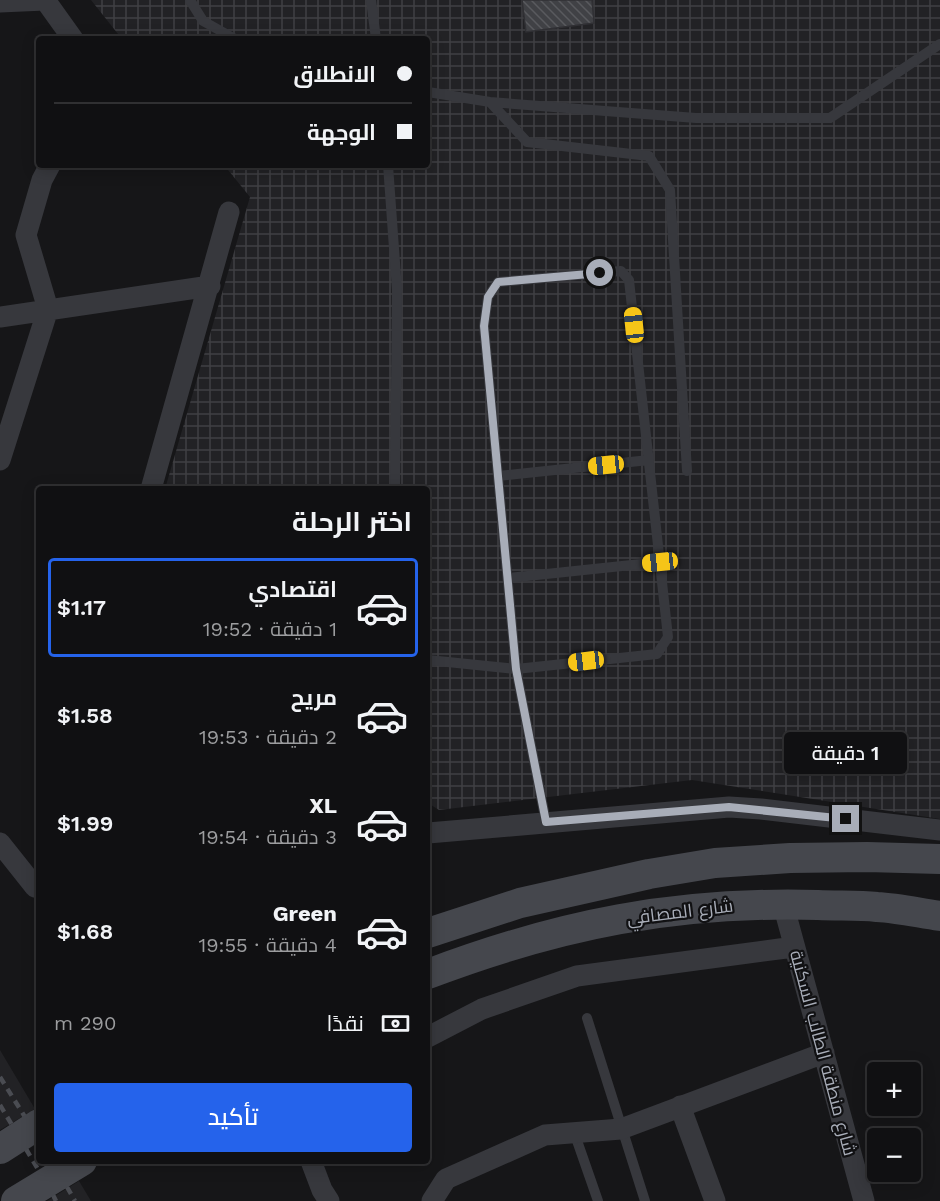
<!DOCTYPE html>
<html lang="ar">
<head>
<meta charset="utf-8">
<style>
	:root { --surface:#101012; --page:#19191b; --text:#f1f3f6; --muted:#9c9d9f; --line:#303032; --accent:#2563eb }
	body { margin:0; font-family:"Work Sans",Cairo,sans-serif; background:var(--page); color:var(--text); direction:rtl; height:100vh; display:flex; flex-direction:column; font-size:22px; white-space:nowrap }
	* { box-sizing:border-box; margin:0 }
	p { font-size:20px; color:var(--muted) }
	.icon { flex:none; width:33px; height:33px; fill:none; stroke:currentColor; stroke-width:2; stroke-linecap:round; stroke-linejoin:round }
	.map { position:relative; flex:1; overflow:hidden; direction:ltr }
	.panel { position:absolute; left:36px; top:486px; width:394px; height:678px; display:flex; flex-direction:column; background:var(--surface); border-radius:6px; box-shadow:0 3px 15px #0003,0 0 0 2px var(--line); direction:rtl }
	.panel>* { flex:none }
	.top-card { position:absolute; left:36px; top:36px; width:394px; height:132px; border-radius:6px; box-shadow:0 3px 15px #0003,0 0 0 2px var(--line); direction:rtl; display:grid; align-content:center; height:132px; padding:0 18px; background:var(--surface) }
	.fabs { position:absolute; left:867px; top:1062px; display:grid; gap:12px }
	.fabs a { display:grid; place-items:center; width:54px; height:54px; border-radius:6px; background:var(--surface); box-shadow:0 3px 15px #0003,0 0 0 2px var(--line); font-size:30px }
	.end { position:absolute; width:27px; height:27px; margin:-14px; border:8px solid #a8adb8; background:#111; box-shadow:0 0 0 3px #111 }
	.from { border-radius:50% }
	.bubble { position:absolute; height:42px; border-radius:6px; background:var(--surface); box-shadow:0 3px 15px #0003,0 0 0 2px var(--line); font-size:20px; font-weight:600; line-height:42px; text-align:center; direction:rtl }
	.car { position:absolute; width:18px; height:36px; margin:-18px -9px; border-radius:8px; box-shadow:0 0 4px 2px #0007; background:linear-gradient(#f5c518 24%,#345 0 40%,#f5c518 0 76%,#345 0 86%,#f5c518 0) }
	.top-card b { display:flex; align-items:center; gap:21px; height:57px; font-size:22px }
	.top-card b+b { border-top:2px solid var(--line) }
	.top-card i { width:15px; height:15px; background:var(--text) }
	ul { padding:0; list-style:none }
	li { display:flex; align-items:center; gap:18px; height:99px; margin:0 12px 9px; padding:0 6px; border:3px solid transparent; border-radius:6px }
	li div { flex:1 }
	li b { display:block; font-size:22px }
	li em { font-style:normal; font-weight:600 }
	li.active { border-color:var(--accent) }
	li>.icon { width:54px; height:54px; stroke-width:1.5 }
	h2 { padding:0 18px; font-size:27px; line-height:72px }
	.pay { display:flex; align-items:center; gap:15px; height:66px; padding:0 18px; font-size:22px }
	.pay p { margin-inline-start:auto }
	.button { display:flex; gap:12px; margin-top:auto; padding:12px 18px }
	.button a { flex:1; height:69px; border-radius:6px; background:var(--accent); color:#fff; font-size:24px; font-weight:600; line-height:69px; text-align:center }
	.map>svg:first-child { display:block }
	.built { fill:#222225 }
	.industrial { fill:url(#industrial-grid) }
	.building { fill:url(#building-back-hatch); stroke:#303034; stroke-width:1.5 }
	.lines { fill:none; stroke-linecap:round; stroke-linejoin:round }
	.lane { stroke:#37383d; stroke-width:10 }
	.street { stroke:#37383d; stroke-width:21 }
	.secondary { stroke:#45474d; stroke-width:30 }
	.rail { stroke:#4a4c52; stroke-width:4.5; stroke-dasharray:8 6; stroke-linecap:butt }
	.secondary-bridge { stroke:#45474d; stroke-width:30 }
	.route { stroke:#a8adb8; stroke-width:8 }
	.labels { text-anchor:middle; stroke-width:4.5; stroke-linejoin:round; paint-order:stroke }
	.street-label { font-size:18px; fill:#a8adb8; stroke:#111113 }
</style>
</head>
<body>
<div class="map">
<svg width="940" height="1201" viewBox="0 0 940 1201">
	<defs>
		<pattern id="industrial-grid" width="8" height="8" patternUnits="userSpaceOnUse" patternTransform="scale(1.5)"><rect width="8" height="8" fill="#222225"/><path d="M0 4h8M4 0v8" fill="none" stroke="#3f3f43"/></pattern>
		<pattern id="building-back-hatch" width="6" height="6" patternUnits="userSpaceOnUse" patternTransform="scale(1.5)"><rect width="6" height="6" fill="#404145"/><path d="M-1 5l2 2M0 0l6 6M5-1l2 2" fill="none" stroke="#595a5e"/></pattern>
	</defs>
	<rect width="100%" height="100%" fill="#161618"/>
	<path class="built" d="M 0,1050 L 35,1109 L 0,1130 Z
		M 79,1181 L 91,1201 L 47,1201 Z"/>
	<path class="industrial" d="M 91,0 L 940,0 L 940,819 L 692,780 L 439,810 L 428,803 L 428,489 L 165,489 L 250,197 L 224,165 L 428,165 L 428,39 L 122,39 Z"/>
	<path class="building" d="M 522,0 L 592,0 L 594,23 L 526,32 Z"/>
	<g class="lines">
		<path class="lane" d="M 190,0 L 203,21 L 235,39
			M 371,0 L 376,39
			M 428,92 L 490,102 L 696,118 L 830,118 L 940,44
			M 490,102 L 527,142 L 649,156 L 670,190 L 687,471
			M 388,165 L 397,290 L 395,489
			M 621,271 L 629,280 L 668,637 L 657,654 L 516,669 L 484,326 L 488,297 L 498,282 Z
			M 498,476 L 649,460
			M 508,578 L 660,562
			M 428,660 L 516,669 L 546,822
			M 587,1018 L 645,1201
			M 574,1132 L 598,1201"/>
		<path class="street" d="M 0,2 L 45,0 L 73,39
			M 0,317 L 210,286
			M 0,460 L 48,309 L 26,235 L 42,180 L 50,165
			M 151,489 L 229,212
			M 428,833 L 729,807 L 761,809 L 940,830
			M 0,843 L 35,887 L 39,888
			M 783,904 L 864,1201
			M 428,1037 L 482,1009 L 577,976 L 794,947
			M 680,1106 L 715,1201
			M 311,1161 L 322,1190 L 329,1201
			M 432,1201 L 446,1179 L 545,1135 L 621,1129 L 824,1053"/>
		<path class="secondary" d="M 428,933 L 520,903 L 649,874 L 715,863 L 790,858 L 867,857 L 940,859
			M 428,974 C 560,924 676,901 818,905 C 838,906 858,905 877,907 C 898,908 919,913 940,916"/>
		<path class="rail" d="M 0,1077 L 25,1117
			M 0,1105 L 12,1125
			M 26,1149 L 39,1171
			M 51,1161 L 52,1163
			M 67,1187 L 75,1201
			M 53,1195 L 56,1201"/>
		<path class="secondary-bridge" d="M 0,1149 L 39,1124
			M 16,1201 L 82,1161"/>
	</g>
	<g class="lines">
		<path class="route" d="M 600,273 L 498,282 L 488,297 L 484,326 L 516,669 L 546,822 L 729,807 L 846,819"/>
	</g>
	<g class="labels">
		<g class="street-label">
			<text transform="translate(680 912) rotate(-7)" y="6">شارع المصافي</text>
			<text transform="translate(823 1053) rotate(75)" y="6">شارع منطقة الطالب السكنية</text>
		</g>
	</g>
</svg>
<div class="fabs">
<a>+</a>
<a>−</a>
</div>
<i class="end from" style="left:600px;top:273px"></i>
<i class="end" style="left:846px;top:819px"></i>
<div class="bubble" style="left:784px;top:732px;width:123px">1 دقيقة</div>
<i class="car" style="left:634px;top:325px;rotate:354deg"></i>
<i class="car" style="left:606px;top:465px;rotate:264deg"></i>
<i class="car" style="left:660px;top:562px;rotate:264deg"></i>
<i class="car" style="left:586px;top:661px;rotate:263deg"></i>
<div class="top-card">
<b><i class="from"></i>الانطلاق</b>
<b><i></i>الوجهة</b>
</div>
<section class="panel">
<h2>اختر الرحلة</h2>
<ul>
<li class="active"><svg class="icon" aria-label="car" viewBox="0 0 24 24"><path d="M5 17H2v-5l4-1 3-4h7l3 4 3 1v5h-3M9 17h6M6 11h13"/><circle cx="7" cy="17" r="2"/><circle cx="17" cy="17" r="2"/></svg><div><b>اقتصادي</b><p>1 دقيقة · 19:52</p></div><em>$1.17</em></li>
<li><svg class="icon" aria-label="car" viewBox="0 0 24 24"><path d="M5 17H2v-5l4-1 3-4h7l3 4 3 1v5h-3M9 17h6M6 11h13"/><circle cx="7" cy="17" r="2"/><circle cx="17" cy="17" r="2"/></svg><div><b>مريح</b><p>2 دقيقة · 19:53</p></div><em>$1.58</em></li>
<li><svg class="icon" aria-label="car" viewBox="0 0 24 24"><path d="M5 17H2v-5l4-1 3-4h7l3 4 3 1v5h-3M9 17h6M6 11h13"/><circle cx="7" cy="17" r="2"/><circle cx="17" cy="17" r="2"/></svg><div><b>XL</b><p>3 دقيقة · 19:54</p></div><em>$1.99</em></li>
<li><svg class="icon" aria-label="car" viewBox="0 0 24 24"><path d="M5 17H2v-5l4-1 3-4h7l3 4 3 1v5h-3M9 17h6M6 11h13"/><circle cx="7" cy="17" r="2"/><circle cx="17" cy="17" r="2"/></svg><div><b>Green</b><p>4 دقيقة · 19:55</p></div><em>$1.68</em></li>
</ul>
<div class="pay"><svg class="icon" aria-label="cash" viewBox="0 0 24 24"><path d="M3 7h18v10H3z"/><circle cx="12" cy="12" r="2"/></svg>نقدًا<p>290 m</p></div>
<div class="button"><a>تأكيد</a></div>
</section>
</div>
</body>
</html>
